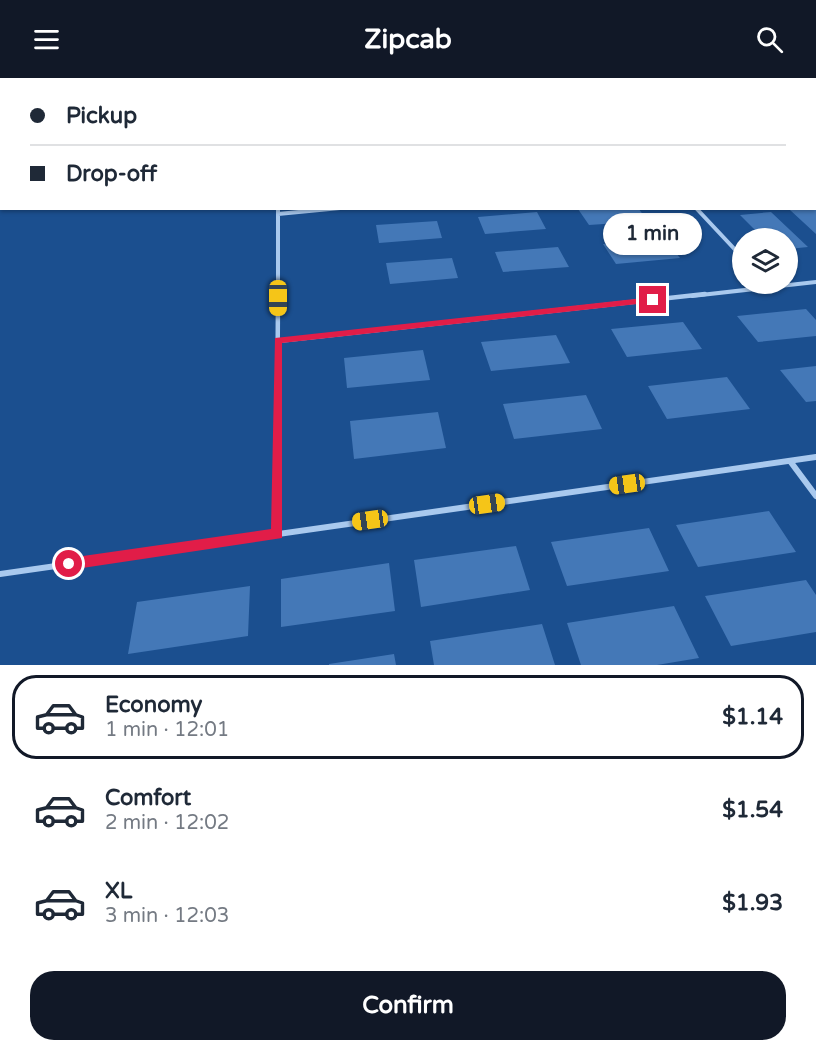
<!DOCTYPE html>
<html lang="en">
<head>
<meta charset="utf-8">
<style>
	:root { --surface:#fff; --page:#f6f6f7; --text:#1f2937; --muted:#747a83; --line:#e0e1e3; --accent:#111827 }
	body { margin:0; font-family:"Varela Round",sans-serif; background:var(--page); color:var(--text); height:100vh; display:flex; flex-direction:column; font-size:22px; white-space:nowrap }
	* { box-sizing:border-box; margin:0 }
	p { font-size:20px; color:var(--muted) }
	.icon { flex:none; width:33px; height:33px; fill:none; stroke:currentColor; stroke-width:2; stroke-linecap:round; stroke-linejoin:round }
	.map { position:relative; height:587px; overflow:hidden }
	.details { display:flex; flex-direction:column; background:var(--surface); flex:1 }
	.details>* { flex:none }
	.banner { position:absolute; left:0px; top:0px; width:816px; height:132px; box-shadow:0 2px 4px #0004; display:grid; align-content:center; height:132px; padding:0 30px; background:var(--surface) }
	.controls { position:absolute; left:732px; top:150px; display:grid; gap:12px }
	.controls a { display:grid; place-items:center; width:66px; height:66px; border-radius:50%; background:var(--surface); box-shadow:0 2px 4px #0004; font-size:30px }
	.end { position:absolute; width:27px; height:27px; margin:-14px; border:8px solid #e11d48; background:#fff; box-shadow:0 0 0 3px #fff }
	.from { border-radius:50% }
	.bubble { position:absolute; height:42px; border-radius:21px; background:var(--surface); box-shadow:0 2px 4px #0004; font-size:20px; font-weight:800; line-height:42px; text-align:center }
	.car { position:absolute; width:18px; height:36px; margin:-18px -9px; border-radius:8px; box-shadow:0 0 4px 2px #0007; background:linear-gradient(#f5c518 24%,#345 0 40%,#f5c518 0 76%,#345 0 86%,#f5c518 0) }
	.banner b { display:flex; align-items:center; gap:21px; height:57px; font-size:22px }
	.banner b+b { border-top:2px solid var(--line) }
	.banner i { width:15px; height:15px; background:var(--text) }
	ul { padding:10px 0 0; list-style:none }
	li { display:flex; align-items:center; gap:18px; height:84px; margin:0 12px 9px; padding:0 18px; border:3px solid transparent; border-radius:24px }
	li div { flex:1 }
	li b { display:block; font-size:22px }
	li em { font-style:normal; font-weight:800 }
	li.current { border-color:var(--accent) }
	li>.icon { width:54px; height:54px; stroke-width:1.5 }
	.button { display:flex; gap:12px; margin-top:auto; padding:12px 30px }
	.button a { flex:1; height:69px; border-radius:24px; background:var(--accent); color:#fff; font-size:24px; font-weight:800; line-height:69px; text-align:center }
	header { display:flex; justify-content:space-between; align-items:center; height:78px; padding:0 30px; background:var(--accent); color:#fff; font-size:27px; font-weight:800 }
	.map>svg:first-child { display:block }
	.building { fill:#4478b7 }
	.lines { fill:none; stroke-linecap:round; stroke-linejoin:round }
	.lane-far2 { stroke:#a9c9ee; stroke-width:4 }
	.lane-far1 { stroke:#a9c9ee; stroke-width:4.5 }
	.lane { stroke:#a9c9ee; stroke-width:6 }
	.route { fill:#e11d48 }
</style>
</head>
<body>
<header><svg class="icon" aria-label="menu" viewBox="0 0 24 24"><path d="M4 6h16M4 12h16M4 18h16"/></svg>Zipcab<svg class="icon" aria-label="search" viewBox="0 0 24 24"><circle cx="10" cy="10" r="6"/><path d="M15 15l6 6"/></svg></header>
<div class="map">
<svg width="816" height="587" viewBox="0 0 816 587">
	<rect width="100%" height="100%" fill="#1b4f8f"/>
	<path class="building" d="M 638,130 L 648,143 L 589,147 L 578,131 Z
		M 816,130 L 816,156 L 790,132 L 810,130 Z
		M 537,134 L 546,151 L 485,156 L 478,139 Z
		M 771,134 L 808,169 L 788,171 L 788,160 L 763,160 L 740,137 Z
		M 437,143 L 442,160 L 379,165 L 376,147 Z
		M 665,161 L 680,180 L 616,186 L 603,166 Z
		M 558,169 L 569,189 L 503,194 L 495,174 Z
		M 452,180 L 458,200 L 390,206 L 386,185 Z
		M 806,231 L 816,242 L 816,258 L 758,264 L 737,238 Z
		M 683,244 L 702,271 L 627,279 L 611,251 Z
		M 556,257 L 570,285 L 491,293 L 481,264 Z
		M 423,272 L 430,302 L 347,310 L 344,280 Z
		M 816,288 L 816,323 L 806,324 L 780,292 Z
		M 727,299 L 750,331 L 667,341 L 648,308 Z
		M 586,317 L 602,351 L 514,361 L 503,326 Z
		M 438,334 L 446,370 L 354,381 L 350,343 Z
		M 769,433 L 796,474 L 698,489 L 676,447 Z
		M 649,450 L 669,493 L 567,508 L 551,464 Z
		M 516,468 L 530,512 L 421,529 L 414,482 Z
		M 389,485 L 395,533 L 281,549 L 281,501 Z
		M 806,502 L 816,517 L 816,554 L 731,568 L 705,518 Z
		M 250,508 L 248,558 L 128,576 L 137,524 Z
		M 674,528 L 699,580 L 657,587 L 581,587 L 567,545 Z
		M 542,546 L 555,587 L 434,587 L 430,563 Z
		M 394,576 L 396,587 L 329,587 L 329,586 Z"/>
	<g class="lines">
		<path class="lane-far2" d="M 696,130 L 742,179
			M 278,136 L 340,130
			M 278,218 L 278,130
			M 692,218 L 816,204"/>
		<path class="lane-far1" d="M 278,263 L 705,216
			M 277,378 L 278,216"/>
		<path class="lane" d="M 790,383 L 816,418
			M 277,456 L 277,377
			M 0,496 L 816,379"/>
	</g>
	<path class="route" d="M 653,219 L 658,222 L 656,224 L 282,265 L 282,460 L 69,492 L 65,490 L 65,482 L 69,480 L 271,451 L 275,260 Z"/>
</svg>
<div class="controls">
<a><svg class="icon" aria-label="layers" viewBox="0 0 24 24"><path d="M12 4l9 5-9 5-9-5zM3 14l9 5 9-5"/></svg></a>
</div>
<i class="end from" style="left:69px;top:486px"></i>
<i class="end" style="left:653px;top:222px"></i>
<div class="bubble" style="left:603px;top:135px;width:99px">1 min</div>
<i class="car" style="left:278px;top:220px;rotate:180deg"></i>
<i class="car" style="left:627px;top:406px;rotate:262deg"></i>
<i class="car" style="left:487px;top:426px;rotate:82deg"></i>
<i class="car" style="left:370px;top:442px;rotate:262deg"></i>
<div class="banner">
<b><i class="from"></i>Pickup</b>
<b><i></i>Drop-off</b>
</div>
</div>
<section class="details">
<ul>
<li class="current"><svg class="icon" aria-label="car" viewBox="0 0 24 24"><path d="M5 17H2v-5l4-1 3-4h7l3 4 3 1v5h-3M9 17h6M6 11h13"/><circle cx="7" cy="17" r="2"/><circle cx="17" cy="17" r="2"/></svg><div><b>Economy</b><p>1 min · 12:01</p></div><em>$1.14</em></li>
<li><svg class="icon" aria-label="car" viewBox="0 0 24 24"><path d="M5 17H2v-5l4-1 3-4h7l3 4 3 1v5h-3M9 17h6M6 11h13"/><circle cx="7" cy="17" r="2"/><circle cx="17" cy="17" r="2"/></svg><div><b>Comfort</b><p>2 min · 12:02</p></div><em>$1.54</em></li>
<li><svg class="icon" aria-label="car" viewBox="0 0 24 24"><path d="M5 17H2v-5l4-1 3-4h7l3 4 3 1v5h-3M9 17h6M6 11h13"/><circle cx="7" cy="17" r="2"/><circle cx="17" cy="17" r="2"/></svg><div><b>XL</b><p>3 min · 12:03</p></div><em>$1.93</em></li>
</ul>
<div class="button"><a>Confirm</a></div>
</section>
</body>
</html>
